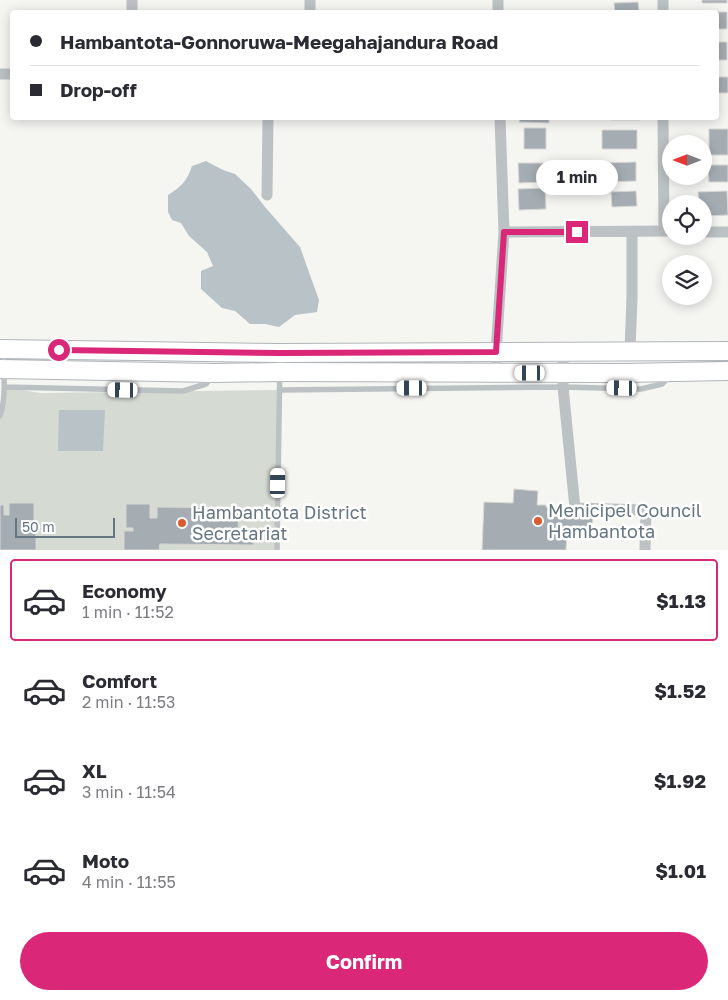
<!DOCTYPE html>
<html lang="en">
<head>
<meta charset="utf-8">
<style>
	:root { --surface:#fff; --page:#f2f2f3; --text:#2b2b33; --muted:#7c7c81; --line:#e1e1e2; --accent:#db2777 }
	body { margin:0; font-family:"Golos Text",sans-serif; background:var(--page); color:var(--text); height:100vh; display:flex; flex-direction:column; font-size:19px; white-space:nowrap }
	* { box-sizing:border-box; margin:0 }
	p { font-size:16px; color:var(--muted) }
	.icon { flex:none; width:28px; height:28px; fill:none; stroke:currentColor; stroke-width:2; stroke-linecap:round; stroke-linejoin:round }
	.map { position:relative; height:550px; overflow:hidden }
	.details { display:flex; flex-direction:column; background:var(--surface); flex:1 }
	.details>* { flex:none }
	.guide { position:absolute; left:10px; top:10px; width:709px; height:110px; border-radius:5px; box-shadow:0 2px 12px #0003; display:grid; align-content:center; height:110px; padding:0 20px; background:var(--surface) }
	.needle { width:32px; rotate:270deg }
	.buttons { position:absolute; left:662px; top:135px; display:grid; gap:10px }
	.buttons a { display:grid; place-items:center; width:50px; height:50px; border-radius:50%; background:var(--surface); box-shadow:0 2px 12px #0003; font-size:25px }
	.scale { position:absolute; left:15px; bottom:12px; width:100px; box-sizing:border-box; padding-left:5px; border:2px solid #667582; border-top:0; font-size:14px; line-height:18px; white-space:nowrap; color:#667582; -webkit-text-stroke:4px #fff; paint-order:stroke }
	.end { position:absolute; width:22px; height:22px; margin:-11px; border:6px solid #db2777; background:#fff; box-shadow:0 0 0 2px #fff }
	.from { border-radius:50% }
	.bubble { position:absolute; height:35px; border-radius:18px; background:var(--surface); box-shadow:0 2px 12px #0003; font-size:16px; font-weight:700; line-height:35px; text-align:center }
	.car { position:absolute; width:15px; height:30px; margin:-15px -8px; border-radius:6px; box-shadow:0 0 4px 1px #0007; background:linear-gradient(#fff 24%,#345 0 40%,#fff 0 76%,#345 0 86%,#fff 0) }
	.guide b { display:flex; align-items:center; gap:18px; height:48px; font-size:19px }
	.guide b+b { border-top:1px solid var(--line) }
	.guide i { width:12px; height:12px; background:var(--text) }
	ul { padding:9px 0 0; list-style:none }
	li { display:flex; align-items:center; gap:15px; height:82px; margin:0 10px 8px; padding:0 10px; border:2px solid transparent; border-radius:5px }
	li div { flex:1 }
	li b { display:block; font-size:19px }
	li em { font-style:normal; font-weight:700 }
	li.selected { border-color:var(--accent) }
	li>.icon { width:45px; height:45px; stroke-width:1.5 }
	.button { display:flex; gap:10px; margin-top:auto; padding:10px 20px }
	.button a { flex:1; height:58px; border-radius:30px; background:var(--accent); color:#fff; font-size:20px; font-weight:700; line-height:58px; text-align:center }
	.map>svg:first-child { display:block }
	.green { fill:#d5dad2 }
	.water { fill:#b8c2c7 }
	.building { fill:#a5adb3; stroke:#d7d7d5 }
	.lines { fill:none; stroke-linecap:round; stroke-linejoin:round }
	.primary-casing { stroke:#b0b5b9; stroke-width:20 }
	.lane { stroke:#bcc1c4; stroke-width:5.5 }
	.street { stroke:#bcc1c4; stroke-width:11 }
	.primary { stroke:#fff; stroke-width:18 }
	.route { stroke:#db2777; stroke-width:6 }
	.poi-dot { fill:#d95b2f; stroke:#fff; stroke-width:2 }
	.labels { text-anchor:middle; stroke-width:5; stroke-linejoin:round; paint-order:stroke }
	.poi-label { font-size:18px; fill:#667582; stroke:#fff; text-anchor:start }
</style>
</head>
<body>
<div class="map">
<svg width="728" height="550" viewBox="0 0 728 550">
	<rect width="100%" height="100%" fill="#f5f6f2"/>
	<path class="green" d="M 5,387 L 40,393 L 280,390 L 277,550 L 0,550 L 0,416 Z"/>
	<path class="water" d="M 206,161 L 223,170 L 235,174 L 251,189 L 265,207 L 300,247 L 319,300 L 317,312 L 295,315 L 279,327 L 265,324 L 250,324 L 235,311 L 222,308 L 201,289 L 201,271 L 213,266 L 207,252 L 189,236 L 181,223 L 172,220 L 168,212 L 168,195 C 181,187 187,181 192,166 Z
		M 59,410 L 105,410 L 103,451 L 58,451 Z"/>
	<path class="building" d="M 702,0 L 727,0 L 727,3 L 702,3 Z
		M 638,2 L 639,12 L 615,12 L 614,3 Z
		M 695,12 L 727,12 L 727,29 L 716,29 L 716,12 Z
		M 716,42 L 727,42 L 727,60 L 716,60 Z
		M 716,77 L 728,77 L 728,93 L 716,93 Z
		M 520,118 L 549,118 L 549,123 L 519,122 Z
		M 611,118 L 640,118 L 640,120 L 611,120 Z
		M 524,128 L 546,128 L 546,149 L 524,149 Z
		M 709,129 L 728,129 L 728,155 L 709,155 Z
		M 602,130 L 637,130 L 637,149 L 602,149 Z
		M 636,162 L 636,181 L 604,182 L 604,163 Z
		M 518,163 L 545,163 L 545,182 L 519,183 Z
		M 708,165 L 728,165 L 728,182 L 709,182 Z
		M 545,188 L 546,209 L 519,210 L 518,189 Z
		M 636,191 L 637,206 L 612,207 L 611,192 Z
		M 727,191 L 728,215 L 704,216 L 704,204 L 699,204 L 698,192 Z
		M 514,489 L 538,491 L 537,505 L 546,505 L 546,507 L 568,508 L 568,511 L 593,512 L 592,532 L 567,530 L 566,550 L 482,550 L 484,502 L 513,503 Z
		M 9,503 L 34,503 L 34,527 L 28,527 L 27,530 L 36,531 L 36,550 L 0,550 L 0,505 L 4,505 L 4,515 L 9,515 Z
		M 126,504 L 150,504 L 150,518 L 157,518 L 157,507 L 239,508 L 238,530 L 254,531 L 254,545 L 160,544 L 159,550 L 124,550 L 124,531 L 133,531 L 133,528 L 126,528 Z"/>
	<g class="lines">
		<defs>
			<path id="primary" d="M 0,349 L 280,353 L 728,351
				M 0,369 L 215,373 L 280,372 L 623,373 L 728,371"/>
		</defs>
		<use href="#primary" class="primary-casing"/>
		<path class="lane" d="M 5,387 L 183,391 L 206,384 L 213,376
			M 280,390 L 563,387 L 641,389 L 662,384 L 669,377
			M 0,416 C 7,395 3,373 4,351
			M 277,550 L 280,355"/>
		<path class="street" d="M 310,0 L 310,12
			M 498,0 L 498,12
			M 663,0 L 663,12
			M 132,12 L 132,0
			M 0,74 L 12,74
			M 663,118 L 664,231
			M 267,195 L 268,118
			M 504,232 L 671,231
			M 704,232 L 728,232
			M 630,350 L 632,298 L 632,231
			M 563,351 L 563,387 L 575,508 L 646,510 L 645,550
			M 496,373 L 496,352 L 504,232 L 500,118"/>
		<use href="#primary" class="primary"/>
	</g>
	<g class="lines">
		<path class="route" d="M 59,350 L 280,353 L 496,352 L 504,232 L 577,232"/>
	</g>
	<g class="poi-dot">
		<circle cx="538" cy="521" r="5"/>
		<circle cx="182" cy="523" r="5"/>
	</g>
	<g class="labels">
		<g class="poi-label">
			<text x="548" y="517">Menicipel Council<tspan x="548" dy="21">Hambantota</tspan></text>
			<text x="192" y="519">Hambantota District<tspan x="192" dy="21">Secretariat</tspan></text>
		</g>
	</g>
</svg>
<div class="buttons">
<a><svg class="needle" viewBox="-14 -14 28 28"><path d="M0-13l5 13h-10z" fill="#e53935"/><path d="M0 13l5-13h-10z" fill="#7c7c81"/></svg></a>
<a><svg class="icon" aria-label="locate" viewBox="0 0 24 24"><circle cx="12" cy="12" r="6"/><path d="M12 2v4M12 18v4M2 12h4M18 12h4"/></svg></a>
<a><svg class="icon" aria-label="layers" viewBox="0 0 24 24"><path d="M12 4l9 5-9 5-9-5zM3 14l9 5 9-5"/></svg></a>
</div>
<div class="scale">50 m</div>
<i class="end from" style="left:59px;top:350px"></i>
<i class="end" style="left:577px;top:232px"></i>
<div class="bubble" style="left:536px;top:160px;width:82px">1 min</div>
<i class="car" style="left:530px;top:373px;rotate:270deg"></i>
<i class="car" style="left:412px;top:388px;rotate:270deg"></i>
<i class="car" style="left:622px;top:388px;rotate:271deg"></i>
<i class="car" style="left:123px;top:390px;rotate:271deg"></i>
<i class="car" style="left:278px;top:483px;rotate:1deg"></i>
<div class="guide">
<b><i class="from"></i>Hambantota-Gonnoruwa-Meegahajandura Road</b>
<b><i></i>Drop-off</b>
</div>
</div>
<section class="details">
<ul>
<li class="selected"><svg class="icon" aria-label="car" viewBox="0 0 24 24"><path d="M5 17H2v-5l4-1 3-4h7l3 4 3 1v5h-3M9 17h6M6 11h13"/><circle cx="7" cy="17" r="2"/><circle cx="17" cy="17" r="2"/></svg><div><b>Economy</b><p>1 min · 11:52</p></div><em>$1.13</em></li>
<li><svg class="icon" aria-label="car" viewBox="0 0 24 24"><path d="M5 17H2v-5l4-1 3-4h7l3 4 3 1v5h-3M9 17h6M6 11h13"/><circle cx="7" cy="17" r="2"/><circle cx="17" cy="17" r="2"/></svg><div><b>Comfort</b><p>2 min · 11:53</p></div><em>$1.52</em></li>
<li><svg class="icon" aria-label="car" viewBox="0 0 24 24"><path d="M5 17H2v-5l4-1 3-4h7l3 4 3 1v5h-3M9 17h6M6 11h13"/><circle cx="7" cy="17" r="2"/><circle cx="17" cy="17" r="2"/></svg><div><b>XL</b><p>3 min · 11:54</p></div><em>$1.92</em></li>
<li><svg class="icon" aria-label="car" viewBox="0 0 24 24"><path d="M5 17H2v-5l4-1 3-4h7l3 4 3 1v5h-3M9 17h6M6 11h13"/><circle cx="7" cy="17" r="2"/><circle cx="17" cy="17" r="2"/></svg><div><b>Moto</b><p>4 min · 11:55</p></div><em>$1.01</em></li>
</ul>
<div class="button"><a>Confirm</a></div>
</section>
</body>
</html>
